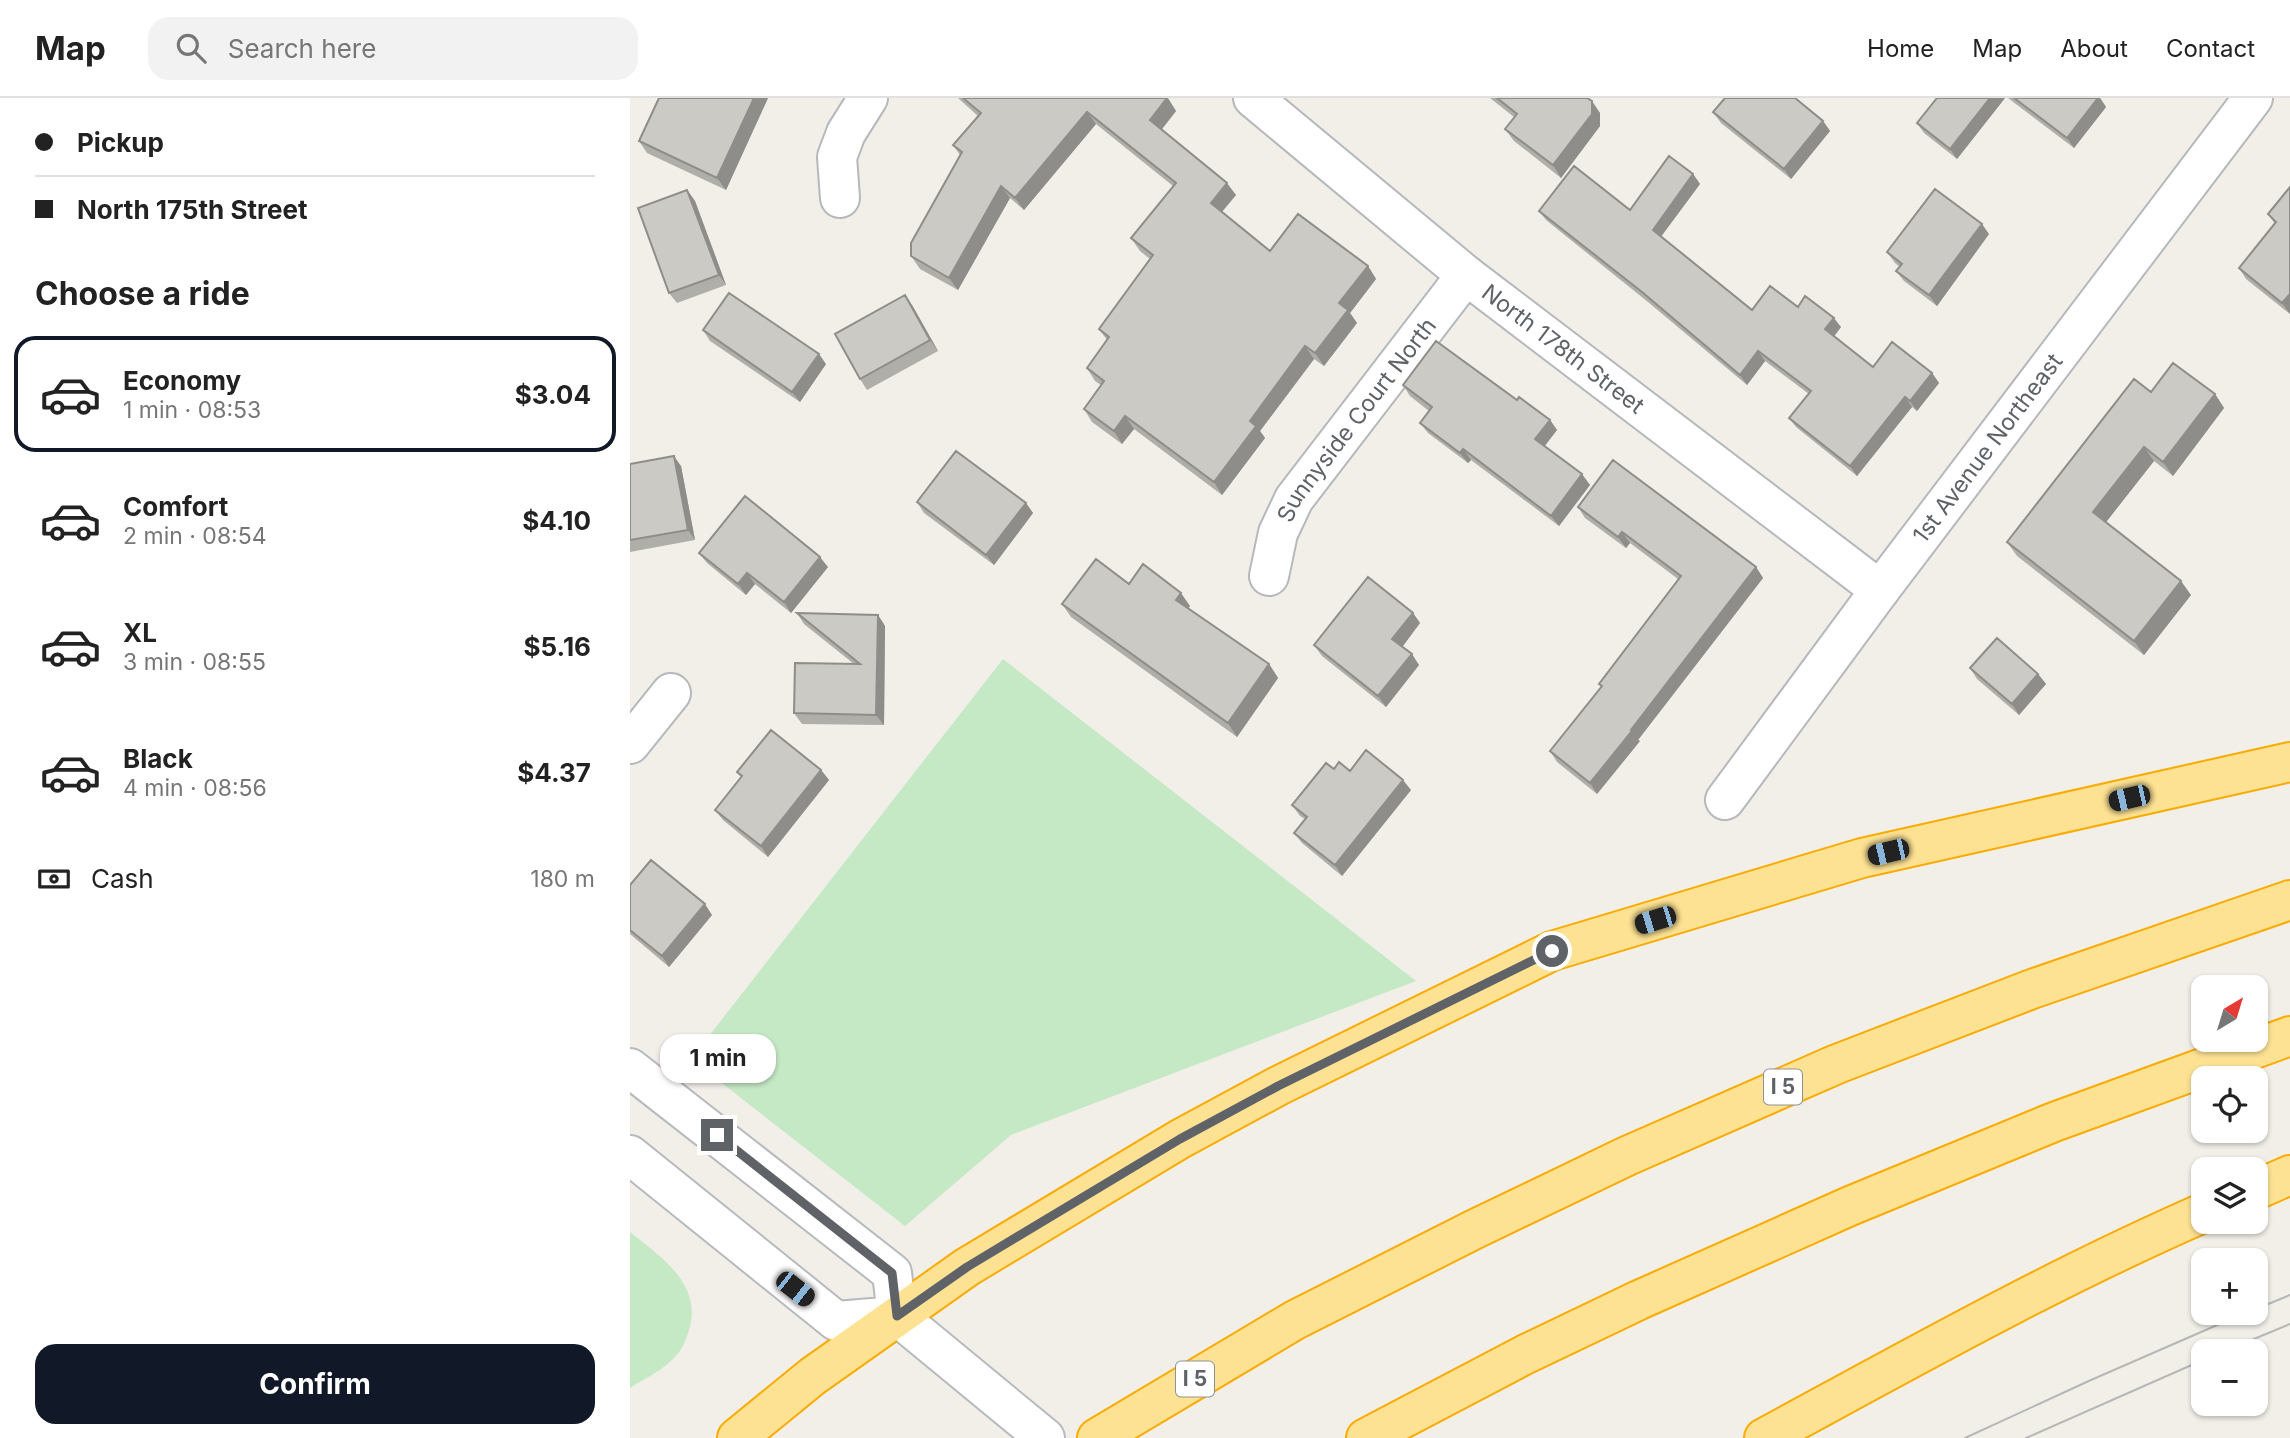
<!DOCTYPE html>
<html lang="en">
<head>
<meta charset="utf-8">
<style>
	:root { --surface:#fff; --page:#f2f2f2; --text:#222; --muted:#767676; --line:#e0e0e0; --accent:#111827 }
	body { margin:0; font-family:Inter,sans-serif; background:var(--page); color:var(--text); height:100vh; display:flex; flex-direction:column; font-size:26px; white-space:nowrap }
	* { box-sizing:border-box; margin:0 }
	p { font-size:23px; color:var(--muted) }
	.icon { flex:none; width:38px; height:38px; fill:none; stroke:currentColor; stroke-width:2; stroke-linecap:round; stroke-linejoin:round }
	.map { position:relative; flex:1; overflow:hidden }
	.side { display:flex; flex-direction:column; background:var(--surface); width:630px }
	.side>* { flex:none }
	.top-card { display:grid; align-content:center; height:154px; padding:0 35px; background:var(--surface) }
	.needle { width:46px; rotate:38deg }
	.tools { position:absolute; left:1561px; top:877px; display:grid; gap:14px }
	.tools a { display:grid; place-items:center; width:77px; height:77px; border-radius:14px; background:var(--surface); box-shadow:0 2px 5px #0004; font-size:35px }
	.end { position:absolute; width:32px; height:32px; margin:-16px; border:9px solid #5f6368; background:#fff; box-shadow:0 0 0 4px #fff }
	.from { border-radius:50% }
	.bubble { position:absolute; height:49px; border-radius:21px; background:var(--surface); box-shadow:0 2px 5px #0004; font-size:23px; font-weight:700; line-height:49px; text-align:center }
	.car { position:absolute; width:21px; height:42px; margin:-21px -10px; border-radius:9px; box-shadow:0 0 5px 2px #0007; background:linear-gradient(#222 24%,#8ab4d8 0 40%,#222 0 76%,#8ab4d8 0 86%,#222 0) }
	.top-card b { display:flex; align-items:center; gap:24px; height:66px; font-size:26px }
	.top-card b+b { border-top:2px solid var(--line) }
	.top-card i { width:18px; height:18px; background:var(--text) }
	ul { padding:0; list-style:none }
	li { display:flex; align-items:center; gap:21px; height:116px; margin:0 14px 10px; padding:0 21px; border:4px solid transparent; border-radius:21px }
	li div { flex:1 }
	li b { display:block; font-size:26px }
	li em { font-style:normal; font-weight:700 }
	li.on { border-color:var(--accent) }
	li>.icon { width:63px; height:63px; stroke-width:1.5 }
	h2 { padding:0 35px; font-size:32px; line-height:84px }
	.pay { display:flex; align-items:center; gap:18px; height:77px; padding:0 35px; font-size:26px }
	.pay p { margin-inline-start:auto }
	.button { display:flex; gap:14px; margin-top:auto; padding:14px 35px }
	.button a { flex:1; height:80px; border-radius:21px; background:var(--accent); color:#fff; font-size:28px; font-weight:700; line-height:80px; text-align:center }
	header { display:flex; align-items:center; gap:42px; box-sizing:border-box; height:98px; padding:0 35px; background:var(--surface); border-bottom:2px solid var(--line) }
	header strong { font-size:33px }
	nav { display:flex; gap:38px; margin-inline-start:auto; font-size:24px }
	.search { width:490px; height:63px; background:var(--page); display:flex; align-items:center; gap:18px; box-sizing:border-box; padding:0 24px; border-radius:21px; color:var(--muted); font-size:26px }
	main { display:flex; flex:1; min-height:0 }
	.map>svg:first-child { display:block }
	.green { fill:#c5e8c5 }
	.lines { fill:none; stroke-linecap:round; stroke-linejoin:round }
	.minor-casing { stroke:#b5b8bc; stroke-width:42 }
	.secondary-casing { stroke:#b6babf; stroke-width:42 }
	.motorway-casing { stroke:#f9ab00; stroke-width:42 }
	.minor { stroke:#fff; stroke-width:38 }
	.secondary { stroke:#fff; stroke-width:38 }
	.motorway { stroke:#fde293; stroke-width:38 }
	.tram { stroke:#b6b7b8; stroke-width:2 }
	.wall { fill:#afaea9 }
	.shaded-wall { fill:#8f8d8a }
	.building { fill:#cccac5; stroke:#8f8d8a; stroke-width:2 }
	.route { stroke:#5f6368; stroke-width:9 }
	.labels { text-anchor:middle; stroke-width:6; stroke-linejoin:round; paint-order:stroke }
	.shield { fill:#fff; stroke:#8f9295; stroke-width:2 }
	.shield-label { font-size:21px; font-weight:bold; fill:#5f6368 }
	.street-label { font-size:23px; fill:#5f6368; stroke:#fff }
</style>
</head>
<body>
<header>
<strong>Map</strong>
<div class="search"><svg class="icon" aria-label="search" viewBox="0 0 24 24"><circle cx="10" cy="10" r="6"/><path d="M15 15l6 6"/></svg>Search here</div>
<nav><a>Home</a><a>Map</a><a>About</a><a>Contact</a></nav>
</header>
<main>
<section class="side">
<div class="top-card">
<b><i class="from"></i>Pickup</b>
<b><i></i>North 175th Street</b>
</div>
<h2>Choose a ride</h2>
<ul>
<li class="on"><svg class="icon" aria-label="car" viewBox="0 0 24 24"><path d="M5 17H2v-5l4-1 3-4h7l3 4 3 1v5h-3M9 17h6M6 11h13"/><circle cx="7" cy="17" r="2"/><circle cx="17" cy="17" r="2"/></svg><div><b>Economy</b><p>1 min · 08:53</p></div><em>$3.04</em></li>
<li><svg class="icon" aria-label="car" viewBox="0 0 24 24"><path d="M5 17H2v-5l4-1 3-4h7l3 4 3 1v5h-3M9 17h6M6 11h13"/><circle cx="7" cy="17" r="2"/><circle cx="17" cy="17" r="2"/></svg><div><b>Comfort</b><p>2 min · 08:54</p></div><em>$4.10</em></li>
<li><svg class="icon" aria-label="car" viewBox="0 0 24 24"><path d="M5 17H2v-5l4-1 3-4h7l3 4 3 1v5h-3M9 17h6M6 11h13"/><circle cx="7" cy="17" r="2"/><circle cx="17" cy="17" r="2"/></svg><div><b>XL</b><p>3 min · 08:55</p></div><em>$5.16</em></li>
<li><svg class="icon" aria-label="car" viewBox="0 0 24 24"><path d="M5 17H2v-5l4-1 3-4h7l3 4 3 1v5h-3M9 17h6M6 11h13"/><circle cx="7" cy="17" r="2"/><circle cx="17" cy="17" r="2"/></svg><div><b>Black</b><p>4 min · 08:56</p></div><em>$4.37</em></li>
</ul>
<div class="pay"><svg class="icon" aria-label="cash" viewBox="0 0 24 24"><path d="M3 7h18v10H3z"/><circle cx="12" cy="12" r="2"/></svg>Cash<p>180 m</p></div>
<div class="button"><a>Confirm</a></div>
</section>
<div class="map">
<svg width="1660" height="1340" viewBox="0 0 1660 1340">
	<rect width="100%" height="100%" fill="#f1efe8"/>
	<path class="green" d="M 373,561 L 786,883 L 381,1037 L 275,1128 L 61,961 Z
		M 0,1134 C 31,1159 73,1186 59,1232 C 56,1242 52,1252 44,1260 C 33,1272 14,1281 0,1290 Z"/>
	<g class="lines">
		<defs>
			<g id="minor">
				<path id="s1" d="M 623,0 L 836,177 L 1250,492"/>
				<path d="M 210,100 L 207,59 L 216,35 L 238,0"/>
				<path id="s2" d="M 639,478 L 648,435 L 664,401 L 836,177"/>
				<path d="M 0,646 L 41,595"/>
				<path id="s3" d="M 1095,702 L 1250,492 L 1623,0"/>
			</g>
			<path id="secondary" d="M 0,970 L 262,1175 L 267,1218
				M 0,1057 L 206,1223 L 267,1218 L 415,1340"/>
			<path id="motorway" d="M 1626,1092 L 1660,1077
				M 107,1340 L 183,1278 L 337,1169 L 550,1041 L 648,988 L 922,853 L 1232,760 L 1660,664
				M 467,1340 L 665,1222 L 845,1131 L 997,1058 L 1207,966 L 1402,891 L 1660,802
				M 736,1340 L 896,1256 L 1009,1202 L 1220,1108 L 1424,1024 L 1660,938
				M 1134,1340 C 1278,1262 1422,1181 1573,1115"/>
		</defs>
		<use href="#minor" class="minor-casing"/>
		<use href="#secondary" class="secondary-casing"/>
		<use href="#motorway" class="motorway-casing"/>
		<use href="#minor" class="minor"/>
		<use href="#secondary" class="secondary"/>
		<use href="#motorway" class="motorway"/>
		<path class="tram" d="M 1626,1211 L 1660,1197
			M 1595,1253 L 1660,1226
			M 1335,1340 L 1461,1282 L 1617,1214
			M 1396,1340 L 1573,1262"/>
	</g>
	<path class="wall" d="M 138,0 L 96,92 L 17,55 L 9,43 Z
		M 328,0 L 537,0 L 546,13 L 531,32 L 606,97 L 592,114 L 640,153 L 738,168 L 746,181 L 720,215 L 727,225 L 694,268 L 684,261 L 630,333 L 635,340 L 592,397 L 504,331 L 492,346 L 462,324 L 454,311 L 471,287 L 465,283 L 457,270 L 477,242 L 469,231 L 520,161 L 510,153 L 501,140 L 543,88 L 466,26 L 394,112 L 380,100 L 328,192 L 290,171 L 281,158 L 330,57 L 323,47 L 348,18 Z
		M 860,0 L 957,0 L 970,15 L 970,28 L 931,80 L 884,43 L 875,31 L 884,19 Z
		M 1307,0 L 1375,0 L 1327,61 L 1294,35 L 1287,25 Z
		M 1378,0 L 1470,0 L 1476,9 L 1444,50 Z
		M 1083,14 L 1193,23 L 1200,33 L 1161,81 L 1091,25 Z
		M 1063,76 L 1070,86 L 1031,139 L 1122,212 L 1168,209 L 1211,229 L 1204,238 L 1243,269 L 1302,275 L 1309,285 L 1287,313 L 1282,309 L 1227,378 L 1166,329 L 1159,320 L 1179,296 L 1135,263 L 1117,287 L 1018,204 L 916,122 L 909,113 L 1000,112 Z
		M 1660,89 L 1660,216 L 1616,181 L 1609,170 L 1645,126 L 1638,116 Z
		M 57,92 L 65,103 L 96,187 L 47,205 L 39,195 Z
		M 1359,136 L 1307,208 L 1274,183 L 1266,173 L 1270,169 L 1265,165 L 1257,154 Z
		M 282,207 L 308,253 L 237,292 L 230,281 Z
		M 73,232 L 196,266 L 170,304 L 80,243 Z
		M 773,287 L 887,302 L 920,322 L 927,332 L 915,348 L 960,387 L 929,428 L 841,362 L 838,365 L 798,335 L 790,325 L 799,313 L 780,298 Z
		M 1521,294 L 1585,296 L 1594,310 L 1543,378 L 1524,363 L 1476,424 L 1561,497 L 1514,557 L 1387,458 L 1377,444 Z
		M 0,366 L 51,368 L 65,442 L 0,454 Z
		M 287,404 L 396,405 L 403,415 L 364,467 L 294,415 Z
		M 948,409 L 1126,469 L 1133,480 L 1008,642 L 1010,643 L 967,696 L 927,664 L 920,653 L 971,589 L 969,586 L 1048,481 L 1000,445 L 996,450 L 955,420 Z
		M 69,455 L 198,469 L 161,515 L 125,486 L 116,497 L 77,465 Z
		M 499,486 L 560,508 L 558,510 L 639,566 L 648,580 L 607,639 L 441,519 L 432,506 Z
		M 167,515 L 248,517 L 255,528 L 254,627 L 172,626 L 164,615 L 224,566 L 174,526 Z
		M 783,515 L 790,525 L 772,549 L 789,567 L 756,609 L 692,558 L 684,547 Z
		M 1340,570 L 1408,576 L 1416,586 L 1389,617 L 1347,581 Z
		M 704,671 L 720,673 L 781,692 L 712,778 L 672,745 L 664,735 L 675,721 L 670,718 L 662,707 Z
		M 191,672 L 199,682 L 138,759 L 93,722 L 85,712 L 111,679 L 107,674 Z
		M 0,787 L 82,817 L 39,869 L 0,836 Z"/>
	<path class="shaded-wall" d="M 124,0 L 138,0 L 96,92 L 87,80 Z
		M 538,0 L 546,13 L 529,35 L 520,22 Z
		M 1360,0 L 1375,0 L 1327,61 L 1320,51 Z
		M 1468,0 L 1470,0 L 1476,9 L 1444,50 L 1437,40 Z
		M 962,3 L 970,15 L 970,28 L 931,80 L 923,67 Z
		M 457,14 L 466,26 L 394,112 L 385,100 Z
		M 1193,23 L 1200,33 L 1161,81 L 1154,71 Z
		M 1063,76 L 1070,86 L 1029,141 L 1023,132 Z
		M 597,85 L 606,97 L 589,117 L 581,105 Z
		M 371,88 L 380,100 L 328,192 L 319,180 Z
		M 57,92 L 65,103 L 96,187 L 89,177 Z
		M 1352,126 L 1359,136 L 1307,208 L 1299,197 Z
		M 738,168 L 746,181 L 720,215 L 727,225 L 694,268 L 685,255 L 709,205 Z
		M 1660,196 L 1660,216 L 1652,205 Z
		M 275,197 L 282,207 L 308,253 L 300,242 Z
		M 1204,220 L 1211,229 L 1202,241 L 1195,231 Z
		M 675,248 L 684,261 L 630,333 L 635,340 L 592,397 L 584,384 L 620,323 Z
		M 1128,253 L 1135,263 L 1117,287 L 1110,277 Z
		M 189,256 L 196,266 L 170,304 L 162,294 Z
		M 1302,275 L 1309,285 L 1287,313 L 1280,303 Z
		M 1585,296 L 1594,310 L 1543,378 L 1533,364 Z
		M 1275,299 L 1282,309 L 1227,378 L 1220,368 Z
		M 495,318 L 504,331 L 492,346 L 484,333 Z
		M 920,322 L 927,332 L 912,351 L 905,341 Z
		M 1514,349 L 1524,363 L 1473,428 L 1463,414 Z
		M 833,351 L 841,362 L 838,365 L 830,355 Z
		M 44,358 L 51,368 L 65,442 L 58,432 Z
		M 952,376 L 960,387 L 929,428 L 921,418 Z
		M 396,405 L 403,415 L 364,467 L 356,457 Z
		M 992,434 L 1000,445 L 996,450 L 988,439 Z
		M 190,459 L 198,469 L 161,515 L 154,504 Z
		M 1126,469 L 1133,480 L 1008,642 L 1010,643 L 967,696 L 960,685 Z
		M 117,475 L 125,486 L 116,497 L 108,486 Z
		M 1551,483 L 1561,497 L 1514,557 L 1504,543 Z
		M 551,495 L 560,508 L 555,515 L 546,502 Z
		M 783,515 L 790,525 L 770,552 L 762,541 Z
		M 248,517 L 255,528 L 254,627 L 246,617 Z
		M 782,556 L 789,567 L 756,609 L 748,598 Z
		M 639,566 L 648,580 L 607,639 L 598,625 Z
		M 1408,576 L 1416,586 L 1389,617 L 1382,606 Z
		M 191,672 L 199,682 L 138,759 L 131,748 Z
		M 773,682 L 781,692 L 712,778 L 705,767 Z
		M 75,806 L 82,817 L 39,869 L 32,858 Z"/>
	<path class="building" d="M 29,0 L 124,0 L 87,80 L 9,43 Z
		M 333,0 L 537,0 L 520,22 L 597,85 L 581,105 L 640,153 L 668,116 L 738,168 L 709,205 L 718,212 L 685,255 L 675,248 L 620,323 L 626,328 L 584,384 L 495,318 L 484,333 L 454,311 L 474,283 L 457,270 L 479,239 L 469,231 L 523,157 L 501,140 L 546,85 L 457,14 L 385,100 L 371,88 L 319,180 L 281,158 L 281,145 L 332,54 L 323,47 L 351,15 Z
		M 867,0 L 957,0 L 962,3 L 962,16 L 923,67 L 875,31 L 887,16 Z
		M 1095,0 L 1165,0 L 1193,23 L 1154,71 L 1083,14 Z
		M 1307,0 L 1360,0 L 1320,51 L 1287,25 Z
		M 1384,0 L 1468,0 L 1437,40 Z
		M 1039,58 L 1063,76 L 1023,132 L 1122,212 L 1140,188 L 1168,209 L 1175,198 L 1204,220 L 1195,231 L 1243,269 L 1262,244 L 1302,275 L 1280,303 L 1275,299 L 1220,368 L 1159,320 L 1181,293 L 1128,253 L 1110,277 L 1012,194 L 909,113 L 944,68 L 1000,112 Z
		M 1660,89 L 1660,196 L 1652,205 L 1609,170 L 1646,124 L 1638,116 Z
		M 1305,91 L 1352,126 L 1299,197 L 1266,173 L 1272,166 L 1257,154 Z
		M 57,92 L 89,177 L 39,195 L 8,110 Z
		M 99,195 L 189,256 L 162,294 L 73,232 Z
		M 275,197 L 300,242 L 230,281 L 205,236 Z
		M 806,243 L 887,302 L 889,299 L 920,322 L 905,341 L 952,376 L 921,418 L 833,351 L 830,355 L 790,325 L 802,309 L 773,287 Z
		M 1543,265 L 1585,296 L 1533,364 L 1514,349 L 1463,414 L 1551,483 L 1504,543 L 1377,444 L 1504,281 L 1521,294 Z
		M 326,353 L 396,405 L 356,457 L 287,404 Z
		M 44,358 L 58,432 L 0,442 L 0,366 Z
		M 983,362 L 1126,469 L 1001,632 L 1002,633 L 960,685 L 920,653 L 972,588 L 969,586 L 1051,478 L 992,434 L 988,439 L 948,409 Z
		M 115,398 L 190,459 L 154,504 L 117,475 L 108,486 L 69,455 Z
		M 466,461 L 499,486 L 513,466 L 551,495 L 546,502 L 639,566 L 598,625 L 432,506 Z
		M 738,479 L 783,515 L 762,541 L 782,556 L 748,598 L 684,547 Z
		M 167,515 L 248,517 L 246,617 L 164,615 L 165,565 L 230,566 Z
		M 1367,540 L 1408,576 L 1382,606 L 1340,570 Z
		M 141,632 L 191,672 L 131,748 L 85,712 L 112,678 L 107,674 Z
		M 736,652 L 773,682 L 705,767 L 664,735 L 677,719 L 662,707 L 696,665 L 704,671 L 709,664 L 720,673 Z
		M 21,762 L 75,806 L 32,858 L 0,832 L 0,787 Z"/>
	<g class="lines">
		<path class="route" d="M 87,1037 L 262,1175 L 267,1218 L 337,1169 L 550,1041 L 648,988 L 922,853"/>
	</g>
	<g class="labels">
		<g class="shield">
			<rect x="1134" y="971.5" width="38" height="35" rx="5"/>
			<rect x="546" y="1263.5" width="38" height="35" rx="5"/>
		</g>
		<g class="shield-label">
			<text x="1153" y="996">I 5</text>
			<text x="565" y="1288">I 5</text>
		</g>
		<g class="street-label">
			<text dy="8" stroke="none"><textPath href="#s1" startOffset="399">North 178th Street</textPath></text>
			<text dy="8" stroke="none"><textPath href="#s2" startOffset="182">Sunnyside Court North</textPath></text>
			<text dy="8" stroke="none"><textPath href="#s3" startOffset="439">1st Avenue Northeast</textPath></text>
		</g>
	</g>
</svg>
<div class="tools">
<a><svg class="needle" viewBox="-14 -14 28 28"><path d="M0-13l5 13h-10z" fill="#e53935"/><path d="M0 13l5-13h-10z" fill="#767676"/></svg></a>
<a><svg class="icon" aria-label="locate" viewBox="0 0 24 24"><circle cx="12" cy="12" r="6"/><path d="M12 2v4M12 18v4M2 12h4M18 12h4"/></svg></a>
<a><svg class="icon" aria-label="layers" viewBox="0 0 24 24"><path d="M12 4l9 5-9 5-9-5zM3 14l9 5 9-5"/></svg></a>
<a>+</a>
<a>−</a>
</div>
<i class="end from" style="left:922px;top:853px"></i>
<i class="end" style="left:87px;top:1037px"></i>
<div class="bubble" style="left:30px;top:936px;width:116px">1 min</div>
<i class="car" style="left:1499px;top:700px;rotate:257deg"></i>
<i class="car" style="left:1258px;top:754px;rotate:257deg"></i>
<i class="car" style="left:1025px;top:822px;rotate:253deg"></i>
<i class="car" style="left:165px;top:1191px;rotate:128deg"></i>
</div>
</main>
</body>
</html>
